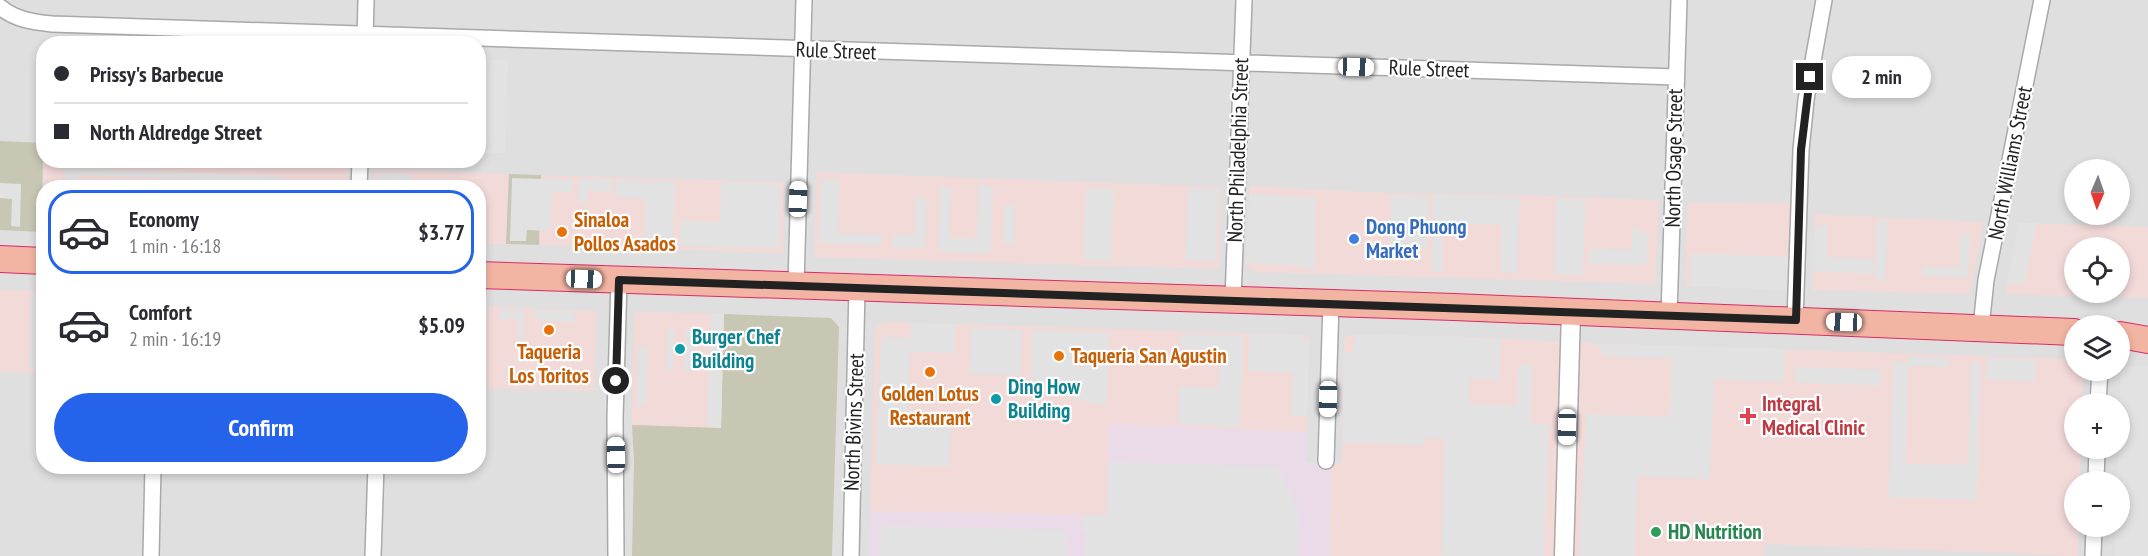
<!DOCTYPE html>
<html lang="en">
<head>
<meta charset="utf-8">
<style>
	:root { --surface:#fff; --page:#f7f7f7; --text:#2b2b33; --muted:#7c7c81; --line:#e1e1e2; --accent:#2563eb }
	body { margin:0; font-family:"PT Sans Narrow",sans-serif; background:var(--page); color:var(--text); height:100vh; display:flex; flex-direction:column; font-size:22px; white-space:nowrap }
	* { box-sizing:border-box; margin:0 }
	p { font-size:20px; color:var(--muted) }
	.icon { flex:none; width:33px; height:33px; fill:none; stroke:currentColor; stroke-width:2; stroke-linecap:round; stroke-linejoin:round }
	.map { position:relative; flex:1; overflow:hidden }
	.details { position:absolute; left:36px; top:180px; width:450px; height:294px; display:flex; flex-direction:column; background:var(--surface); border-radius:24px; box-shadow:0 3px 9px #0003 }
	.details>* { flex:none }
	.guide { position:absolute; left:36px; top:36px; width:450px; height:132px; border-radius:24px; box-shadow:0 3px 9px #0003; display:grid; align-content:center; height:132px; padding:0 18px; background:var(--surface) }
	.needle { width:39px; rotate:182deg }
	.buttons { position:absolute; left:2064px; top:159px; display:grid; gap:12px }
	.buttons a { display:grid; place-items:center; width:66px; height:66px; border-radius:50%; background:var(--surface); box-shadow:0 3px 9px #0003; font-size:30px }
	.end { position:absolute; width:27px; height:27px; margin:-14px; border:8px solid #222; background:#fff; box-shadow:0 0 0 3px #fff }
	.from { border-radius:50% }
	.bubble { position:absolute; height:42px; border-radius:21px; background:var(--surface); box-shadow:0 3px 9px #0003; font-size:20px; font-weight:700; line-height:42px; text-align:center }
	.car { position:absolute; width:18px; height:36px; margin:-18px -9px; border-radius:8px; box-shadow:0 0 4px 2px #0007; background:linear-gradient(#fff 24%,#345 0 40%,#fff 0 76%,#345 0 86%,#fff 0) }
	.guide b { display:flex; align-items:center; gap:21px; height:57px; font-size:22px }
	.guide b+b { border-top:2px solid var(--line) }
	.guide i { width:15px; height:15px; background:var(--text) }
	ul { padding:10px 0 0; list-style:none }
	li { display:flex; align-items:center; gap:18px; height:84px; margin:0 12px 9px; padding:0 6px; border:3px solid transparent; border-radius:24px }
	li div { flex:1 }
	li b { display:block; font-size:22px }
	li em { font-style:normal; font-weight:700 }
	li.active { border-color:var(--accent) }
	li>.icon { width:54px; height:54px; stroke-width:1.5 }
	.cta { display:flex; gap:12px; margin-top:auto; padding:12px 18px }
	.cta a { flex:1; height:69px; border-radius:36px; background:var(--accent); color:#fff; font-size:24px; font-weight:700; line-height:69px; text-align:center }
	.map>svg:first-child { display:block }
	.residential { fill:#e0dfdf; fill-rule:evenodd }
	.commercial { fill:#f2dad9; fill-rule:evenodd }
	.industrial { fill:#ebdbe8 }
	.construction { fill:#c7c7b4 }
	.parking { fill:#e2e2e2 }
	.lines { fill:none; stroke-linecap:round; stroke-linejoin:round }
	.minor-casing { stroke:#a9a9a9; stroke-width:18 }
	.tertiary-casing { stroke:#a9a9a9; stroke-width:21 }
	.trunk-casing { stroke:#dc2a67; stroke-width:28 }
	.minor { stroke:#fff; stroke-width:15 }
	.tertiary { stroke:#fff; stroke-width:18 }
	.trunk { stroke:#f2b4a3; stroke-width:26 }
	.route { stroke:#222; stroke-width:8 }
	.food-dot { fill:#e8710a; stroke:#fff; stroke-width:2 }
	.shop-dot { fill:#3f7fe0; stroke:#fff; stroke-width:2 }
	.culture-dot { fill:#0f9aa8; stroke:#fff; stroke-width:2 }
	.health-dot { fill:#e0444e; stroke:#fff; stroke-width:2 }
	.leisure-dot { fill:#2e9e5b; stroke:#fff; stroke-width:2 }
	.labels { text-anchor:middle; stroke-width:4.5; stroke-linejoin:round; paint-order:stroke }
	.street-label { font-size:21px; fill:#222; stroke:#fff }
	.food-label { font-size:21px; font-weight:bold; fill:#c56008; stroke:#fff; text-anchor:start }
	.shop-label { font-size:21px; font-weight:bold; fill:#366cbe; stroke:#fff; text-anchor:start }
	.culture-label { font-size:21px; font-weight:bold; fill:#0d838f; stroke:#fff; text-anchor:start }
	.health-label { font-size:21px; font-weight:bold; fill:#be3a42; stroke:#fff; text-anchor:start }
	.leisure-label { font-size:21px; font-weight:bold; fill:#27864d; stroke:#fff; text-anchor:start }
</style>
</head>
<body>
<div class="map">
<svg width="2148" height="556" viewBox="0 0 2148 556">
	<rect width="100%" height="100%" fill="#f2efe9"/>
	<path class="residential" d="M 0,0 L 2148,0 L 2148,556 L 0,556 ZM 44,44 L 478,44 L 478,160 L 44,160 ZM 2074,170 L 2120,170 L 2120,214 L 2074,214 ZM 44,188 L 478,188 L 478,466 L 44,466 ZM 2074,248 L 2120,248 L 2120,292 L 2074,292 ZM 2074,326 L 2120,326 L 2120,370 L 2074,370 ZM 2074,404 L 2120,404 L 2120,448 L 2074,448 ZM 2074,482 L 2120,482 L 2120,526 L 2074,526 Z"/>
	<path class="commercial" d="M 44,161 L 348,161 L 347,187 L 44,188 L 44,232 L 42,232 Z
		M 374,169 L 509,174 L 506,244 L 479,244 L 478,188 L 373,188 Z
		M 817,172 L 1221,187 L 1219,269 L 814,257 Z
		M 541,175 L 784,182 L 783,253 L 539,245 Z
		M 1250,186 L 1389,193 L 1522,195 L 1659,200 L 1655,284 L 1257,272 L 1246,267 Z
		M 1688,202 L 1791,204 L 1789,290 L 1685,286 Z
		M 1815,214 L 1984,222 L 1970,294 L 1813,290 Z
		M 2019,223 L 2148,227 L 2148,298 L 2005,294 ZM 2074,248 L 2120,248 L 2120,292 L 2074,292 Z
		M 0,290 L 43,291 L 43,373 L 0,372 Z
		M 479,306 L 597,311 L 594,391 L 479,388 Z
		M 638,312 L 724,314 L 721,428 L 632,425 L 634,314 Z
		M 885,322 L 1309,335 L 1307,432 L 1110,424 L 1107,516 L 870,511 L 875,328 Z
		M 1348,335 L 1452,336 L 1588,343 L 2074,359 L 2074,370 L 2083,371 L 2082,403 L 2074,404 L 2074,448 L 2081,449 L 2080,481 L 2074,482 L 2074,526 L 2079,527 L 2078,556 L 1766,544 L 1764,549 L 1764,556 L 1330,556 L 1331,463 L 1342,463 L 1344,340 Z"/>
	<path class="industrial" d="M 1109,424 L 1307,432 L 1306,462 L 1331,463 L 1330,556 L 869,556 L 870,511 L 1107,516 Z"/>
	<path class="construction" d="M 0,141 L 43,143 L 42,232 L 0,230 Z
		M 509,174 L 541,175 L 539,245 L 506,244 Z
		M 724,314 L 831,318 L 839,327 L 832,556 L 632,556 L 634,461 L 632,425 L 721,428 Z"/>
	<path class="parking" d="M 479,59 L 508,60 L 505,153 L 479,153 Z
		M 65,168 L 284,177 L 283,187 L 272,187 L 272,183 L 79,175 L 78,187 L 64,187 Z
		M 379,172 L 411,174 L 410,187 L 378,187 Z
		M 512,178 L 573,180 L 572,192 L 552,192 L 551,231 L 527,230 L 526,241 L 510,241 Z
		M 578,179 L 611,179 L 611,191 L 588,191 L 587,203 L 578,203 Z
		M 821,179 L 840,179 L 838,234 L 882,235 L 882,245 L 819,243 Z
		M 616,180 L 675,182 L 672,242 L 645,242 L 646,199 L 615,197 Z
		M 721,182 L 781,184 L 779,248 L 680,246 L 680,221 L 720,222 Z
		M 979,182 L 993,189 L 991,253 L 938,252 L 940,186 L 951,187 L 950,238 L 976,239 Z
		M 0,183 L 21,184 L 20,227 L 11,226 L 12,199 L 0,198 Z
		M 1086,188 L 1114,189 L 1111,261 L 1083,260 Z
		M 1188,188 L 1219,189 L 1216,261 L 1185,260 Z
		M 1249,194 L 1316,197 L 1314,269 L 1306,270 L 1306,266 L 1246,264 Z
		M 916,195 L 927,202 L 925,248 L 892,248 L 893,235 L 915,235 Z
		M 1391,195 L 1429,197 L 1427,250 L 1390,248 Z
		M 1433,195 L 1520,197 L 1517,273 L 1501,272 L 1502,225 L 1443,223 L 1442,272 L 1432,272 Z
		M 1556,198 L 1585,199 L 1583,275 L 1554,274 Z
		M 1004,205 L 1015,205 L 1014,244 L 1003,243 Z
		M 1878,217 L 1888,222 L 1885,283 L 1875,276 Z
		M 1828,223 L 1826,257 L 1874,260 L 1873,274 L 1813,271 L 1815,229 Z
		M 2019,223 L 2037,223 L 2024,284 L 2007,283 Z
		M 1633,226 L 1648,235 L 1647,265 L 1589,264 L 1589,249 L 1631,250 Z
		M 1961,233 L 1970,234 L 1968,277 L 1923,276 L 1923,267 L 1959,268 Z
		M 1691,253 L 1790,257 L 1789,290 L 1690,286 Z
		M 31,294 L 41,294 L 40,315 L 44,316 L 43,369 L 29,369 Z
		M 500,309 L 524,310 L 522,364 L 517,364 L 518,319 L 500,319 Z
		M 532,310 L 573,311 L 576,322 L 536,320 Z
		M 711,314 L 724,314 L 721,428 L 707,427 Z
		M 911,323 L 955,324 L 954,353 L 910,352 L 908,412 L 951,414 L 949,467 L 876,464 L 881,337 L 910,338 Z
		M 668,328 L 674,328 L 673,370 L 666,370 Z
		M 971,328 L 1022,330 L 1020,375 L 969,374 Z
		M 685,329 L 693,329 L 691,372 L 684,371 Z
		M 1032,330 L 1110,333 L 1106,406 L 1031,388 Z
		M 1181,334 L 1243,336 L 1240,427 L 1178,424 L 1179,387 L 1218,388 L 1220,349 L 1180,347 Z
		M 1249,334 L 1303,335 L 1304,340 L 1309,341 L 1307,416 L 1291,416 L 1293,373 L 1248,371 Z
		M 1354,335 L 1452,336 L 1501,340 L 1499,379 L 1469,378 L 1469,404 L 1517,406 L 1519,364 L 1532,365 L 1530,423 L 1549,425 L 1544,556 L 1441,556 L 1445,439 L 1424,438 L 1423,445 L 1343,442 L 1344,353 L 1353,353 Z
		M 1597,344 L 1785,349 L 1784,382 L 1714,379 L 1710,479 L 1638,476 L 1634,556 L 1579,556 L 1586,414 L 1670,417 L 1672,359 L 1604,356 Z
		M 648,345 L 647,402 L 637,407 L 638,349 Z
		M 1128,350 L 1165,351 L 1165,361 L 1128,360 Z
		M 1908,357 L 1950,358 L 1949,367 L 1908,366 L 1905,464 L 1968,465 L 1971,363 L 1980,363 L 1977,500 L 1888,497 L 1894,362 L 1907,363 Z
		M 1987,358 L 2035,360 L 2035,381 L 1986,379 Z
		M 2131,366 L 2148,366 L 2148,556 L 2115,556 L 2115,527 L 2120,526 L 2120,482 L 2117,481 L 2118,449 L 2120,448 L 2120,375 L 2125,367 Z
		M 1795,367 L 1882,370 L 1881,386 L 1795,382 Z
		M 1109,462 L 1277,467 L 1298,509 L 1297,556 L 1086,556 L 1087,531 L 1081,530 L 1082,515 L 1107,516 Z
		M 881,526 L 1066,530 L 1065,556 L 880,556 Z"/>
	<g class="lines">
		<defs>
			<path id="minor" d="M 0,7 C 16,20 33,22 52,24 L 1676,77
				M 365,42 L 366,0
				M 359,188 L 360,160
				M 796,285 L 804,0
				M 1233,300 L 1244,0
				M 1669,315 L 1679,0
				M 1795,320 L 1801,150 L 1806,100 L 1824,0
				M 1981,327 L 1986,280 L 2042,0
				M 2098,404 L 2100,370
				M 1326,461 L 1331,303
				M 2096,482 L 2097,448
				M 151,556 L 153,466
				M 373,556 L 376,466
				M 616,556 L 615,418 L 619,280
				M 851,556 L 857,287
				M 2093,556 L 2094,526"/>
			<path id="tertiary" d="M 1564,556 L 1571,311"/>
			<path id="trunk" d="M 0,259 L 44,261
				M 478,275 L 1454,307 L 2074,332
				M 2120,335 L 2148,340"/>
		</defs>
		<use href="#minor" class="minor-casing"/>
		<use href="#tertiary" class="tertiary-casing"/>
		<use href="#trunk" class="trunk-casing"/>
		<use href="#minor" class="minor"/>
		<use href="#tertiary" class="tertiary"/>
		<use href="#trunk" class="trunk"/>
	</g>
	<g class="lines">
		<path class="route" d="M 616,381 L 619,280 L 1796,320 L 1801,150 L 1810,77"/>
	</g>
	<g class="food-dot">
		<circle cx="562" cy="232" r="6"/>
		<circle cx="549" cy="330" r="6"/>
		<circle cx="1059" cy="356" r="6"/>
		<circle cx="930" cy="372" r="6"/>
	</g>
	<circle class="shop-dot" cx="1354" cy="239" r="6"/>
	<g class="culture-dot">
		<circle cx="680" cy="349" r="6"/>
		<circle cx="996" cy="399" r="6"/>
	</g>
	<path class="health-dot" d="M1745 407h6v6h6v6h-6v6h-6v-6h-6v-6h6z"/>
	<circle class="leisure-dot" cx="1656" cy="532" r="6"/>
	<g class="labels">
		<g class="street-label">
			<text transform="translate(836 51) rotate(2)" y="7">Rule Street</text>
			<text transform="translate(1429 69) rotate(2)" y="7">Rule Street</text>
			<text transform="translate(1238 150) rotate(-88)" y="7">North Philadelphia Street</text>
			<text transform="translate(1674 158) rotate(-89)" y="7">North Osage Street</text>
			<text transform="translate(2010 163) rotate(-79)" y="7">North Williams Street</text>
			<text transform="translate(854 422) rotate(-88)" y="7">North Bivins Street</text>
		</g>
		<g class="food-label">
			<text x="574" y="227">Sinaloa<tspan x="574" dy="24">Pollos Asados</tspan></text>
			<text x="549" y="359" text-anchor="middle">Taqueria<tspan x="549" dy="24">Los Toritos</tspan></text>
			<text x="1071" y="363">Taqueria San Agustin</text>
			<text x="930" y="401" text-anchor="middle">Golden Lotus<tspan x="930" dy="24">Restaurant</tspan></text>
		</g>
		<g class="shop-label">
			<text x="1366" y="234">Dong Phuong<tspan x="1366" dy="24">Market</tspan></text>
		</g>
		<g class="culture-label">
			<text x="692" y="344">Burger Chef<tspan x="692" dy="24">Building</tspan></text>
			<text x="1008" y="394">Ding How<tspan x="1008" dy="24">Building</tspan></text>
		</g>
		<g class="health-label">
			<text x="1762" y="411">Integral<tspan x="1762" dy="24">Medical Clinic</tspan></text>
		</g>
		<g class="leisure-label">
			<text x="1668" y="539">HD Nutrition</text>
		</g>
	</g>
</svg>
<div class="buttons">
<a><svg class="needle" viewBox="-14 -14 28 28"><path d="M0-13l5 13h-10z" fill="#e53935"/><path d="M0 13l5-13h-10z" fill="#7c7c81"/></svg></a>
<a><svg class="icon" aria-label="locate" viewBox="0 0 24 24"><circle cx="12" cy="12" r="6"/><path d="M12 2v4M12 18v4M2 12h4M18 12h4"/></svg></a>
<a><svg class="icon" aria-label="layers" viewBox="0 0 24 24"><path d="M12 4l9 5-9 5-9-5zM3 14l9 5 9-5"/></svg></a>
<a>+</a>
<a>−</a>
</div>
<i class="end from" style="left:616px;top:381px"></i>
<i class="end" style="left:1810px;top:77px"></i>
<div class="bubble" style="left:1832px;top:56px;width:99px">2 min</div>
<i class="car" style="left:1356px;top:67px;rotate:92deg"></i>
<i class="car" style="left:798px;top:199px;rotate:2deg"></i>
<i class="car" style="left:584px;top:279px;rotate:92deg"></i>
<i class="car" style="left:1844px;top:322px;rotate:272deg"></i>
<i class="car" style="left:1328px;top:399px;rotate:181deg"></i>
<i class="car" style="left:1567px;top:427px;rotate:181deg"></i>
<i class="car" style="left:616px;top:455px;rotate:359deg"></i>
<div class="guide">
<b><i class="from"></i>Prissy's Barbecue</b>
<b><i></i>North Aldredge Street</b>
</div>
<section class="details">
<ul>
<li class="active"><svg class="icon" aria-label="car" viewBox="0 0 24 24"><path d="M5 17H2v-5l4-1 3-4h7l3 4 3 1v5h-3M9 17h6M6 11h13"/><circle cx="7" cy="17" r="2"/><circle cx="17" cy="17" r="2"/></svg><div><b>Economy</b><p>1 min · 16:18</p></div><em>$3.77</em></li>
<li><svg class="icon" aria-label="car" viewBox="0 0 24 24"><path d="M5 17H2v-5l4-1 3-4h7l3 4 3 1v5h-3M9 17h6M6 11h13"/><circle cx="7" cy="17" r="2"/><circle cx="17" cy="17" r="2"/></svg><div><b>Comfort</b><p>2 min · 16:19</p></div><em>$5.09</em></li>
</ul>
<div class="cta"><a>Confirm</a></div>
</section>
</div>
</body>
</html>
